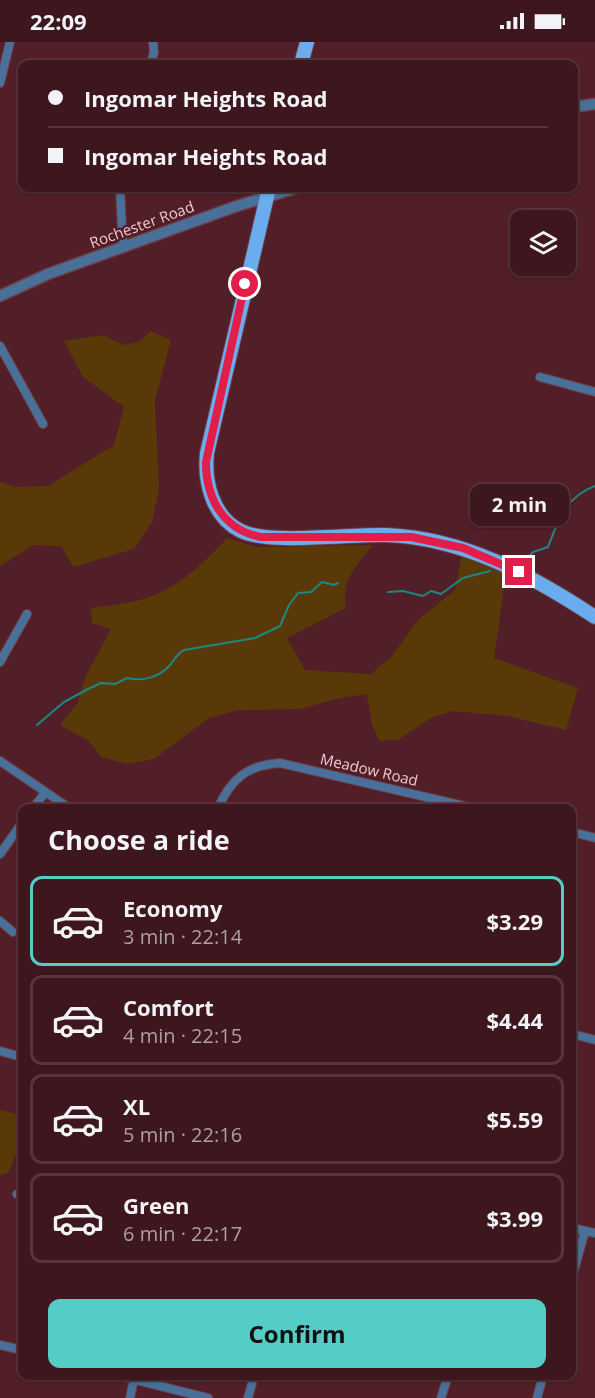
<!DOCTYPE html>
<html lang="en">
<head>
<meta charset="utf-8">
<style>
	:root { --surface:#3e161e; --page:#49232b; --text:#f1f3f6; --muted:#ad9fa4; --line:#57353c; --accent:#54cdc7 }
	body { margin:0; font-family:"Open Sans",sans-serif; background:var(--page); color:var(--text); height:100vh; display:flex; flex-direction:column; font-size:22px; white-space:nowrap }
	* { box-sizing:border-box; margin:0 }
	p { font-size:20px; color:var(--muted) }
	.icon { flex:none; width:33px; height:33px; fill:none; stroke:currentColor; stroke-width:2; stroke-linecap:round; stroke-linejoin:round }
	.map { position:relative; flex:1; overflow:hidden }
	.sheet { position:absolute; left:18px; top:762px; width:558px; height:576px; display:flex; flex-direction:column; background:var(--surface); border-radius:12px; box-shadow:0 2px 4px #0004,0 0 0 2px var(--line) }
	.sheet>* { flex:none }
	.banner { position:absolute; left:18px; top:18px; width:560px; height:132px; border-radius:12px; box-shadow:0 2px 4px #0004,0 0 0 2px var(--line); display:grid; align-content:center; height:132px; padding:0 30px; background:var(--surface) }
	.fabs { position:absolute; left:510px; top:168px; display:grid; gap:12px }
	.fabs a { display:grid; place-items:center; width:66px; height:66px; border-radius:12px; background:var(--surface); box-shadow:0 2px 4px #0004,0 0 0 2px var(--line); font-size:30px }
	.end { position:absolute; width:27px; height:27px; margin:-14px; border:8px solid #e11d48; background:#fff; box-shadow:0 0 0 3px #fff }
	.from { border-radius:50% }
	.bubble { position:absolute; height:42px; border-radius:12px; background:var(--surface); box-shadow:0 2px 4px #0004,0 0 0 2px var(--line); font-size:20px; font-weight:700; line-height:42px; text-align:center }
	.banner b { display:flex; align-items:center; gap:21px; height:57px; font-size:22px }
	.banner b+b { border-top:2px solid var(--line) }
	.banner i { width:15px; height:15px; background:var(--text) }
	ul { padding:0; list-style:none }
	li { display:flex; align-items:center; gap:18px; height:90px; margin:0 12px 9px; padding:0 18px; border:3px solid var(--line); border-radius:12px }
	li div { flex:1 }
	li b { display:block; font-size:22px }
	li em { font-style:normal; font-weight:700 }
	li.active { border-color:var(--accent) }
	li>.icon { width:54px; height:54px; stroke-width:1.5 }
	h2 { padding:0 30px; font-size:27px; line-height:72px }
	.action { display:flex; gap:12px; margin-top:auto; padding:12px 30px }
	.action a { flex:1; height:69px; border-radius:12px; background:var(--accent); color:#111; font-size:24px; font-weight:700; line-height:69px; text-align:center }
	.status { display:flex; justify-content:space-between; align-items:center; height:42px; padding:0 30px; background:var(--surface); direction:ltr }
	.status svg { height:16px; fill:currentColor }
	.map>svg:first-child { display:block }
	.green { fill:#5a3908 }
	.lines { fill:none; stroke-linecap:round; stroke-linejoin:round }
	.stream { stroke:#1b8883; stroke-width:2 }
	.minor-casing { stroke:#6e3d46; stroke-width:10 }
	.tertiary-casing { stroke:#6e3d46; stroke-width:13 }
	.primary-casing { stroke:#6e3d46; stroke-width:16 }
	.minor { stroke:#487099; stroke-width:8 }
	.tertiary { stroke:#487099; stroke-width:10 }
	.primary { stroke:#6aacee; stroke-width:14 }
	.route { stroke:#e11d48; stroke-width:8 }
	.labels { text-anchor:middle; stroke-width:5; stroke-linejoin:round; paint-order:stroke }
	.street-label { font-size:15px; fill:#ecc9cd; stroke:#521e28 }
</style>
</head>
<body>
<div class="status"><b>22:09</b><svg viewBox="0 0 49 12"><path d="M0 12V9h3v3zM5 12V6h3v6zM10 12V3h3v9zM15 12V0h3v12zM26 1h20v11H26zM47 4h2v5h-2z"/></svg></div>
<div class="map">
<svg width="595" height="1356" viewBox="0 0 595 1356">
	<rect width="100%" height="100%" fill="#521e28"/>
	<path class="green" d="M 151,289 L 171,298 L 155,358 L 159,447 L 152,480 L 134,507 L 73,525 L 61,504 L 33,503 L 0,524 L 0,440 L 16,445 L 48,444 L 114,403 L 124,365 L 83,335 L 64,299 L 104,293 L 123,303 L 139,300 Z
		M 227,496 L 256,505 L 373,503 C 356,523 341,539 346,566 L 287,596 L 305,628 L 371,632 L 392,614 L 418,578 L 455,548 L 462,513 L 506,532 L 494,616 L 578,646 L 566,688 L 508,674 L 452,669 L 431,676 L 398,698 L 379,699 L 372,682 L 367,652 L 340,656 L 300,667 L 238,668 L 209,676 L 154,717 L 127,722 L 101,715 L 89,699 L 60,683 L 78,660 L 85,636 L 111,587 L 92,581 L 91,566 C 112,563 134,561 155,553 C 182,542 208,517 227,496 Z
		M 0,1068 L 22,1073 L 22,1100 L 8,1131 L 0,1133 Z"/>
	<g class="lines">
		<path class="stream" d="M 512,516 L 519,514 L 527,516 L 533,510 L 548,505 C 559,476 566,455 595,444
			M 388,550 L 403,549 L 423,554 L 431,549 L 441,552 L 463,536 L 490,529
			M 37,683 L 64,660 L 88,647 L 101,641 L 115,642 L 127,636 C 144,640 160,635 171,622 C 175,616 178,611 184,608 L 255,596 L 280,584 L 289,563 L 298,551 L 311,550 L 322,540 L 334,543 L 338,541"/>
		<defs>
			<path id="minor" d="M 151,22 L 154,10 L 153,0
				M 0,41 L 10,0
				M 120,146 L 123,206
				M 0,304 L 43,382
				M 540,335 L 595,350
				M 0,620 L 27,572
				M 0,719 L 69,766
				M 33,766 L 45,751
				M 218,766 C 231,737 247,723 280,721 L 473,766
				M 572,790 L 595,796
				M 0,812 L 22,781
				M 0,879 L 13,890
				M 572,992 L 595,998
				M 0,1009 L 22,1015
				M 17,1152 L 22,1154
				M 572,1186 L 595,1191
				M 572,1235 L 585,1189
				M 0,1303 L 22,1308
				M 120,1334 L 208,1356
				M 130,1356 L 134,1337
				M 248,1356 L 254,1334
				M 441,1356 L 448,1334
				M 537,1356 L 543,1334"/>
			<path id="tertiary" d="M 573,65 L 595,62
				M 0,254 L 48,232 L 237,164 L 296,146"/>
			<path id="primary" d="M 301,22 L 307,0
				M 269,146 L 207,411 C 204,439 212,475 241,489 C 270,503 350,492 386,493 C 464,496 531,533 595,575"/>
		</defs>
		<use href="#minor" class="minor-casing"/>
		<use href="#tertiary" class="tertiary-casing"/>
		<use href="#primary" class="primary-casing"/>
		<use href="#minor" class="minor"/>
		<use href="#tertiary" class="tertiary"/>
		<use href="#primary" class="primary"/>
	</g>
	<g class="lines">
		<path class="route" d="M 245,242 L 206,420 C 206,456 223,488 261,495 L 411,495 L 463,506 L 519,530"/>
	</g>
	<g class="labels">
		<g class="street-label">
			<text transform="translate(142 183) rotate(-20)" y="5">Rochester Road</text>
			<text transform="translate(369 728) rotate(13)" y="5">Meadow Road</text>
		</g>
	</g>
</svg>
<div class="fabs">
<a><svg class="icon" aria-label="layers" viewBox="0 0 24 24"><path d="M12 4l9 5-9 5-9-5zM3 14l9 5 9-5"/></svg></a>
</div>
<i class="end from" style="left:245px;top:242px"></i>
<i class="end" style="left:519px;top:530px"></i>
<div class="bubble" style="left:470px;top:442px;width:99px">2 min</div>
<div class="banner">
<b><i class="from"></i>Ingomar Heights Road</b>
<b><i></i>Ingomar Heights Road</b>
</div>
<section class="sheet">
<h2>Choose a ride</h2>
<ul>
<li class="active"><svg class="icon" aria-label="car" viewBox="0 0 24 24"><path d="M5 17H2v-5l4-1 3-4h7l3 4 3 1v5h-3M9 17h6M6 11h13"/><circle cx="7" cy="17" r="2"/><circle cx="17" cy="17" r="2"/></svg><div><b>Economy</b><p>3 min · 22:14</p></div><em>$3.29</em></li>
<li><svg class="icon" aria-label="car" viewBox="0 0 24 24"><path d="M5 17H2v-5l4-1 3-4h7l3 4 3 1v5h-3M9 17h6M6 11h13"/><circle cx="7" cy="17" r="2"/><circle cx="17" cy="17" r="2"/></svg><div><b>Comfort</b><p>4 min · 22:15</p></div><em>$4.44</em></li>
<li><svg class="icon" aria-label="car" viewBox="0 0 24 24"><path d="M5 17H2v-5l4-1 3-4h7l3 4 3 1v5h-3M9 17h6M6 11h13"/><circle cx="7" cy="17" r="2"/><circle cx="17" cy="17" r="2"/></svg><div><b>XL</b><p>5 min · 22:16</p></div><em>$5.59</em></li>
<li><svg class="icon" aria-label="car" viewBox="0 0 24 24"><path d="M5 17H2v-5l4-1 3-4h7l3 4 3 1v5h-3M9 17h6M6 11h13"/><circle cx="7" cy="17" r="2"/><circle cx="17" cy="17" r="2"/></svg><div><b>Green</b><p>6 min · 22:17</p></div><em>$3.99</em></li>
</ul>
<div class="action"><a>Confirm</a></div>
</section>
</div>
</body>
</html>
